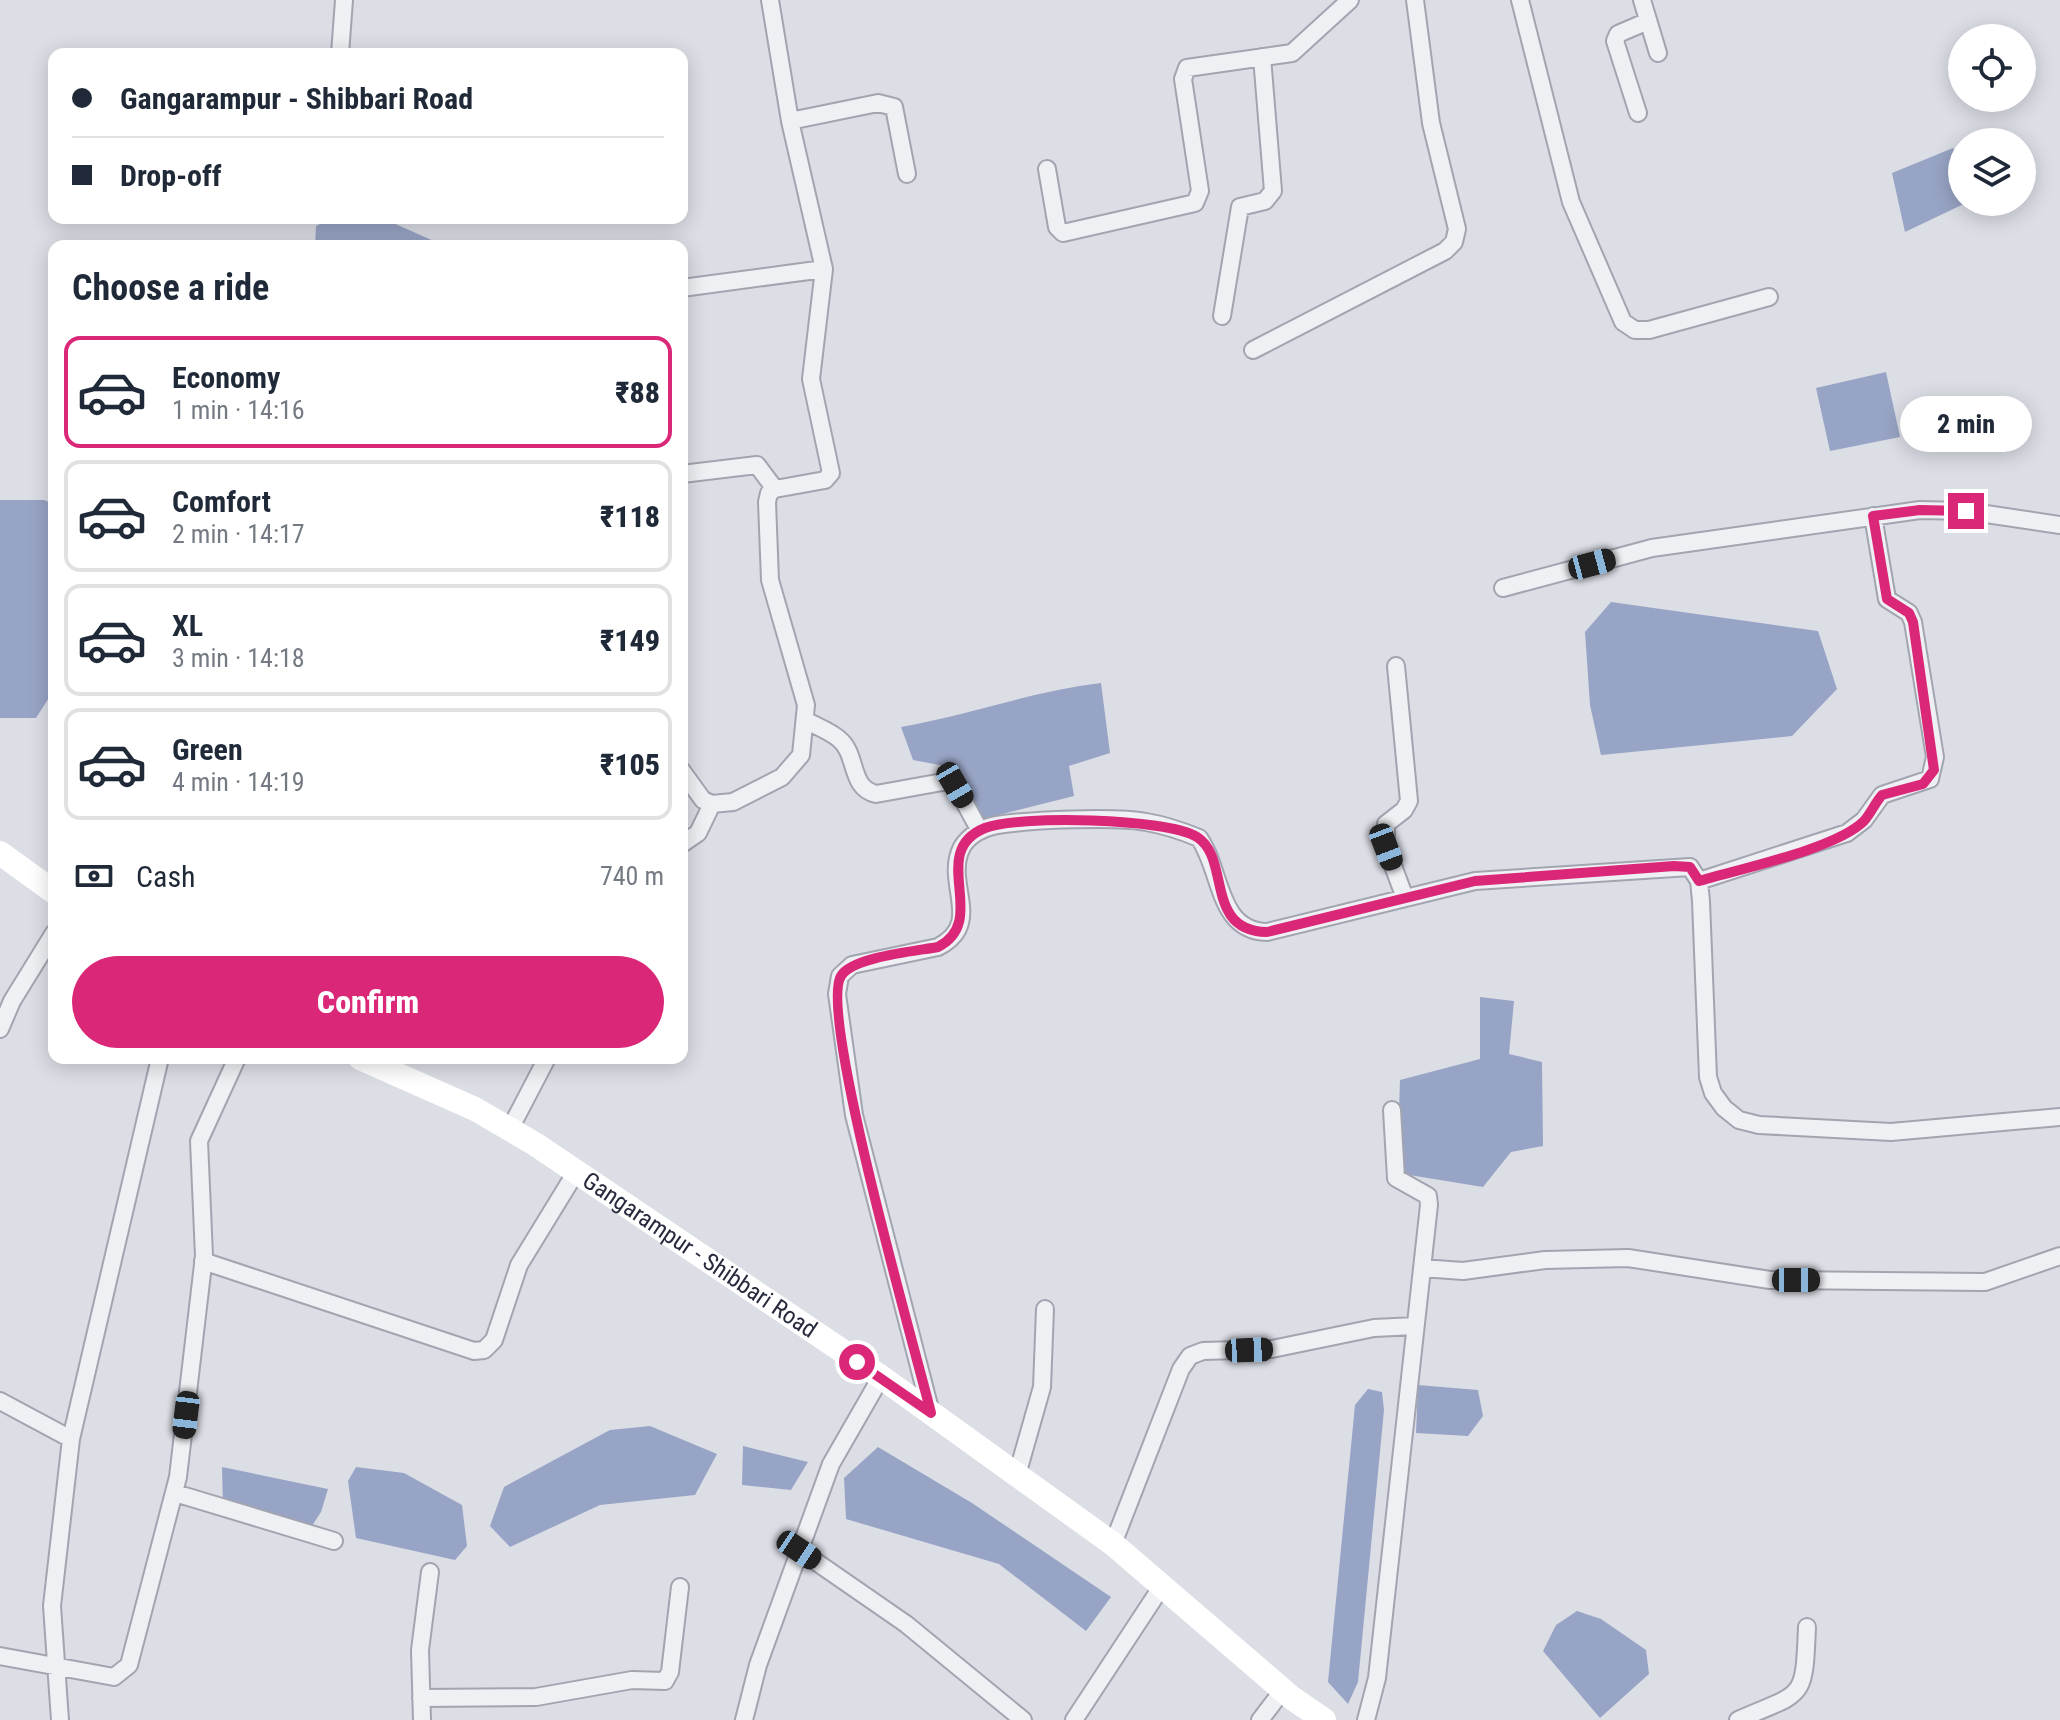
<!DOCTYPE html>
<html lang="en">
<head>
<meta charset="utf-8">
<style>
	:root { --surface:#fff; --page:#f6f6f7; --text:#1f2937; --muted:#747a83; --line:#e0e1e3; --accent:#db2777 }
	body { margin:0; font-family:"Roboto Condensed",sans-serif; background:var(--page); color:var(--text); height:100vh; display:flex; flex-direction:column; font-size:30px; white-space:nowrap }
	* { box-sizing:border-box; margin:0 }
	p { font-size:26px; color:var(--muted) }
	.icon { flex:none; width:44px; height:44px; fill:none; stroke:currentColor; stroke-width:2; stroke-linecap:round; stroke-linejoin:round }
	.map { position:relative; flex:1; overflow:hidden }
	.side { position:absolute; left:48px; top:240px; width:640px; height:824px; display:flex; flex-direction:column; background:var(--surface); border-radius:16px; box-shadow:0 4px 20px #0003 }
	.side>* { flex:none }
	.banner { position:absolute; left:48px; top:48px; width:640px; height:176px; border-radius:16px; box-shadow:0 4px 20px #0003; display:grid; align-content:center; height:176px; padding:0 24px; background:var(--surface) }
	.fabs { position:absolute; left:1948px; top:24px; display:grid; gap:16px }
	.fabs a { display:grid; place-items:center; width:88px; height:88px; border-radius:50%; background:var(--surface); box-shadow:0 4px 20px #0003; font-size:40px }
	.end { position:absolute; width:36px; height:36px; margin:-18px; border:10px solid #db2777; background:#fff; box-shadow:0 0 0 4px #fff }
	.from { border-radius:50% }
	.bubble { position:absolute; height:56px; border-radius:28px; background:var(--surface); box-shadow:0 4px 20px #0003; font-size:26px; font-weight:800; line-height:56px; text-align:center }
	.car { position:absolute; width:24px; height:48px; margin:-24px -12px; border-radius:10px; box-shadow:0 0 6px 2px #0007; background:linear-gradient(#222 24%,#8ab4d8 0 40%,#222 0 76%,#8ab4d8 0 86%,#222 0) }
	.banner b { display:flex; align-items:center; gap:28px; height:76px; font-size:30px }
	.banner b+b { border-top:2px solid var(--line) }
	.banner i { width:20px; height:20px; background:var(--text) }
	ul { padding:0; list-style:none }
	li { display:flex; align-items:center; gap:24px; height:112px; margin:0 16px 12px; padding:0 8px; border:4px solid var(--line); border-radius:16px }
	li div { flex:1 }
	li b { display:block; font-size:30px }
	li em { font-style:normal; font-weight:800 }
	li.on { border-color:var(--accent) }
	li>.icon { width:72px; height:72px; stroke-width:1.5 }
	h2 { padding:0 24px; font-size:36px; line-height:96px }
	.pay { display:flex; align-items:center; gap:20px; height:88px; padding:0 24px; font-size:30px }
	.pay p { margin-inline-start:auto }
	.button { display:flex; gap:16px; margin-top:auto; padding:16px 24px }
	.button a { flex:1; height:92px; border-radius:48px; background:var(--accent); color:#fff; font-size:32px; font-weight:800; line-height:92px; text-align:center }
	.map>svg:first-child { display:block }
	.water { fill:#98a4c5 }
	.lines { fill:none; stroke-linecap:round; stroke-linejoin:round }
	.street-casing { stroke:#a2a4b0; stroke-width:20 }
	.street { stroke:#eff0f4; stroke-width:16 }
	.secondary { stroke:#fff; stroke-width:24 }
	.route { stroke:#db2777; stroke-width:10 }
	.labels { text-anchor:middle; stroke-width:8; stroke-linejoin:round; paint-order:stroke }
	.street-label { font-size:24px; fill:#272a3c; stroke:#ecedf4 }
</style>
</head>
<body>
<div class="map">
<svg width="2060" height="1720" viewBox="0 0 2060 1720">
	<rect width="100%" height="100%" fill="#dcdee6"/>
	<path class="water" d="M 1953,148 L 1962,164 L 1962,202 L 1968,202 L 1905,232 L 1892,173 Z
		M 332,218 L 391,222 L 445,246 L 315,246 L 316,226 Z
		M 1886,372 L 1900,437 L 1830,451 L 1816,388 Z
		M 0,500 L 44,500 L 54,504 L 54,690 L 36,718 L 0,718 Z
		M 1611,602 L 1818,631 L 1837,689 L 1792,736 L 1601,755 L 1590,705 L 1585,632 Z
		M 1101,683 L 1110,753 L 1069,766 L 1074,796 L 978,820 L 950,767 L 913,760 L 901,727 C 969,715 1033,691 1101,683 Z
		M 1480,997 L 1514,1001 L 1509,1054 L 1542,1062 L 1543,1146 L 1511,1152 L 1483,1187 L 1397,1173 L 1400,1080 L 1480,1059 Z
		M 1418,1385 L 1478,1390 L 1483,1416 L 1468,1436 L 1416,1433 Z
		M 1368,1389 L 1382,1392 L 1384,1410 L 1358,1682 L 1348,1704 L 1328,1682 L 1355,1405 Z
		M 650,1426 L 717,1454 L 695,1495 L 600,1505 L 510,1547 L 490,1526 L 504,1487 L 610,1430 Z
		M 743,1446 L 808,1462 L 791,1490 L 742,1485 Z
		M 878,1447 L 972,1503 L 1111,1597 L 1086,1631 L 999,1564 L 846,1519 L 844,1478 Z
		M 222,1467 L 328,1489 L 321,1512 L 308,1532 L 223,1509 Z
		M 356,1467 L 404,1473 L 462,1505 L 467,1546 L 455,1560 L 356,1538 L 348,1481 Z
		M 1577,1611 L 1601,1619 L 1646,1650 L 1649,1674 L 1600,1718 L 1543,1651 L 1556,1625 Z"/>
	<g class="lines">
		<defs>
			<path id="street" d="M 1520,0 L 1571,202 L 1623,322 L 1635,330 L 1649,330 L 1769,297
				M 1642,0 L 1658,53
				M 340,54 L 344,0
				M 1638,113 L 1615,41 L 1618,34 L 1648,21
				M 790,121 L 878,103 L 894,107 L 907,174
				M 1047,169 L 1057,227 L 1063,233 L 1195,203 L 1200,191 L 1183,79 L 1187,68 L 1292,53 L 1350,0
				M 682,288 L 824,269
				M 1222,316 L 1240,207 L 1265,201 L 1273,191 L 1262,57
				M 1253,350 L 1445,251 L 1454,242 L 1457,229 L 1431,123 L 1415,0
				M 682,474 L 757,465 L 775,489
				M 1503,588 L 1652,548 L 1920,510 L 1966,511 L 2060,525
				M 1396,666 L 1409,801 L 1404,810 L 1386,824 L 1386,847 L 1405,898
				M 805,720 C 816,726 830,731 839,739 C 858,754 849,788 876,794 L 948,781 L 955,785 L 980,831
				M 682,771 L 703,800 L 712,804 L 733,802 L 782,777 L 801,755 L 806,705 L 770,580 L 767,502 L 769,493 L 775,489 L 825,480 L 831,473 L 811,379 L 824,269 L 790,121 L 770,0
				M 682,844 L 698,833 L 712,804
				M 1699,881 L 1847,833 L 1864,820 L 1882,795 L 1930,779 L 1935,757 L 1913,622 L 1909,613 L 1887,599 L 1873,516
				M 0,1029 L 12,1001 L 54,933
				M 510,1129 L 547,1058
				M 203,1261 L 474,1351 L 484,1350 L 494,1340 L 519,1265 L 576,1172
				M 1422,1268 L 1463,1271 L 1545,1260 L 1628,1258 L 1770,1280 L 1985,1282 L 2060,1256
				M 0,1401 L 71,1439
				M 931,1413 L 854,1115 L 837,994 L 840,976 L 852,965 L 938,947 C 985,923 943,883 962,847 C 969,835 984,827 997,825 C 1028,820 1116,816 1146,822 C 1164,825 1182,831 1199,838 C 1222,870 1217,931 1267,932 L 1475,881 L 1690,867 L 1699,881 L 1701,901 L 1708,1077 L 1713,1093 L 1724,1108 L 1739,1120 L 1759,1125 L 1891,1132 L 2060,1117
				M 1017,1475 L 1042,1387 L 1045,1309
				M 175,1493 L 334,1541
				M 1113,1544 L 1181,1369 L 1190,1356 L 1203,1351 L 1272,1349 L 1374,1328 L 1415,1326
				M 799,1550 L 906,1624 L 1023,1720
				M 0,1656 L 114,1677 L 129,1665 L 178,1477 L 204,1256 L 199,1141 L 237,1058
				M 421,1698 L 536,1697 L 632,1680 L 665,1681 L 670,1672 L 680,1587
				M 60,1720 L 52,1606 L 71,1439 L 160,1058
				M 422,1720 L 420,1650 L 430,1572
				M 744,1720 L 758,1665 L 831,1464 L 881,1377
				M 1074,1720 L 1162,1586
				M 1260,1720 L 1283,1690
				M 1366,1720 L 1377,1678 L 1429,1205 L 1428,1196 L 1396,1178 L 1392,1110
				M 1738,1720 C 1804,1691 1804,1702 1807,1627"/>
		</defs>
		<use href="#street" class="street-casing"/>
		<use href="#street" class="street"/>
		<g class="secondary">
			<path d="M 0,853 L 54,892"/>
			<path id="s1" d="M 360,1058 L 475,1109 L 535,1144 L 881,1377 L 1113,1544 L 1292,1698 L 1324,1720"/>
		</g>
	</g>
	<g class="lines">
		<path class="route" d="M 857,1362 L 931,1413 C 916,1352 818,1013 841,976 C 852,957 917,951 938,947 C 991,920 926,852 985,828 C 1017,815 1167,818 1197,837 C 1231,858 1204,931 1267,932 L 1475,881 L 1674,866 L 1690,867 L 1699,881 C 1739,869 1836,849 1864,821 C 1871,813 1875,803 1882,795 L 1923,784 L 1934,770 L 1913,622 L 1909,613 L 1887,599 L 1873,516 L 1920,510 L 1966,511"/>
	</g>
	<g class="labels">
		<g class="street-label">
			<text dy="8" stroke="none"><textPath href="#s1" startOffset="394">Gangarampur - Shibbari Road</textPath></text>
		</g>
	</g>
</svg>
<div class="fabs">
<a><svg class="icon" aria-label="locate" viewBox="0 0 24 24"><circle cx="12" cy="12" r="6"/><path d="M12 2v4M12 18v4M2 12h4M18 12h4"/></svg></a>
<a><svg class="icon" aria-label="layers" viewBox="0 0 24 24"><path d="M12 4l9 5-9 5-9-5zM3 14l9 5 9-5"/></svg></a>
</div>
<i class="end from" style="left:857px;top:1362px"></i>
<i class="end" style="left:1966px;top:511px"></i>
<div class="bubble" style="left:1900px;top:396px;width:132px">2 min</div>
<i class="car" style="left:1592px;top:564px;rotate:75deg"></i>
<i class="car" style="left:955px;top:785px;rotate:150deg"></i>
<i class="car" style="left:1386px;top:847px;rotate:159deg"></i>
<i class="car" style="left:1796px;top:1280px;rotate:90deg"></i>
<i class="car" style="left:1249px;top:1350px;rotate:88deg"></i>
<i class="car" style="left:186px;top:1415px;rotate:187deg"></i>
<i class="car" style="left:799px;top:1550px;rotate:124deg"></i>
<div class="banner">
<b><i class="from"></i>Gangarampur - Shibbari Road</b>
<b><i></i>Drop-off</b>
</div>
<section class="side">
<h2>Choose a ride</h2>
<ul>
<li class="on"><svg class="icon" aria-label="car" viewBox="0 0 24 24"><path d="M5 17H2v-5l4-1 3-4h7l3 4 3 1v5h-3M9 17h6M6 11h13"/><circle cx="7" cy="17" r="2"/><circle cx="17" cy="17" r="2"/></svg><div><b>Economy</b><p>1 min · 14:16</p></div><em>₹88</em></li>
<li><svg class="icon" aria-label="car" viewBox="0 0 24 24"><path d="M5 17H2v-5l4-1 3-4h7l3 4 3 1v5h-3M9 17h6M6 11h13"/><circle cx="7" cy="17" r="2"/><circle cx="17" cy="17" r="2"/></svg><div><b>Comfort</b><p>2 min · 14:17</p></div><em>₹118</em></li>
<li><svg class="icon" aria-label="car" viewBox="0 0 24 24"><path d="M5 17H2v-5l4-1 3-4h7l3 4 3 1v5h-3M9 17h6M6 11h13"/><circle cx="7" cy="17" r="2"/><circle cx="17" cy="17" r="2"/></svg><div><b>XL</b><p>3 min · 14:18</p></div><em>₹149</em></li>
<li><svg class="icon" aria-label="car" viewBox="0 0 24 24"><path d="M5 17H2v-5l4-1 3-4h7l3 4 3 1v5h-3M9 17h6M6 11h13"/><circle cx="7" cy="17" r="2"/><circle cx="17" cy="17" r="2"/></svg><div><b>Green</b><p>4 min · 14:19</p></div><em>₹105</em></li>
</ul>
<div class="pay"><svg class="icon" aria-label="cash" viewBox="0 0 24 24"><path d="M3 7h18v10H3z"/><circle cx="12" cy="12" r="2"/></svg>Cash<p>740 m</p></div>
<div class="button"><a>Confirm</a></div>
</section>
</div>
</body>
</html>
